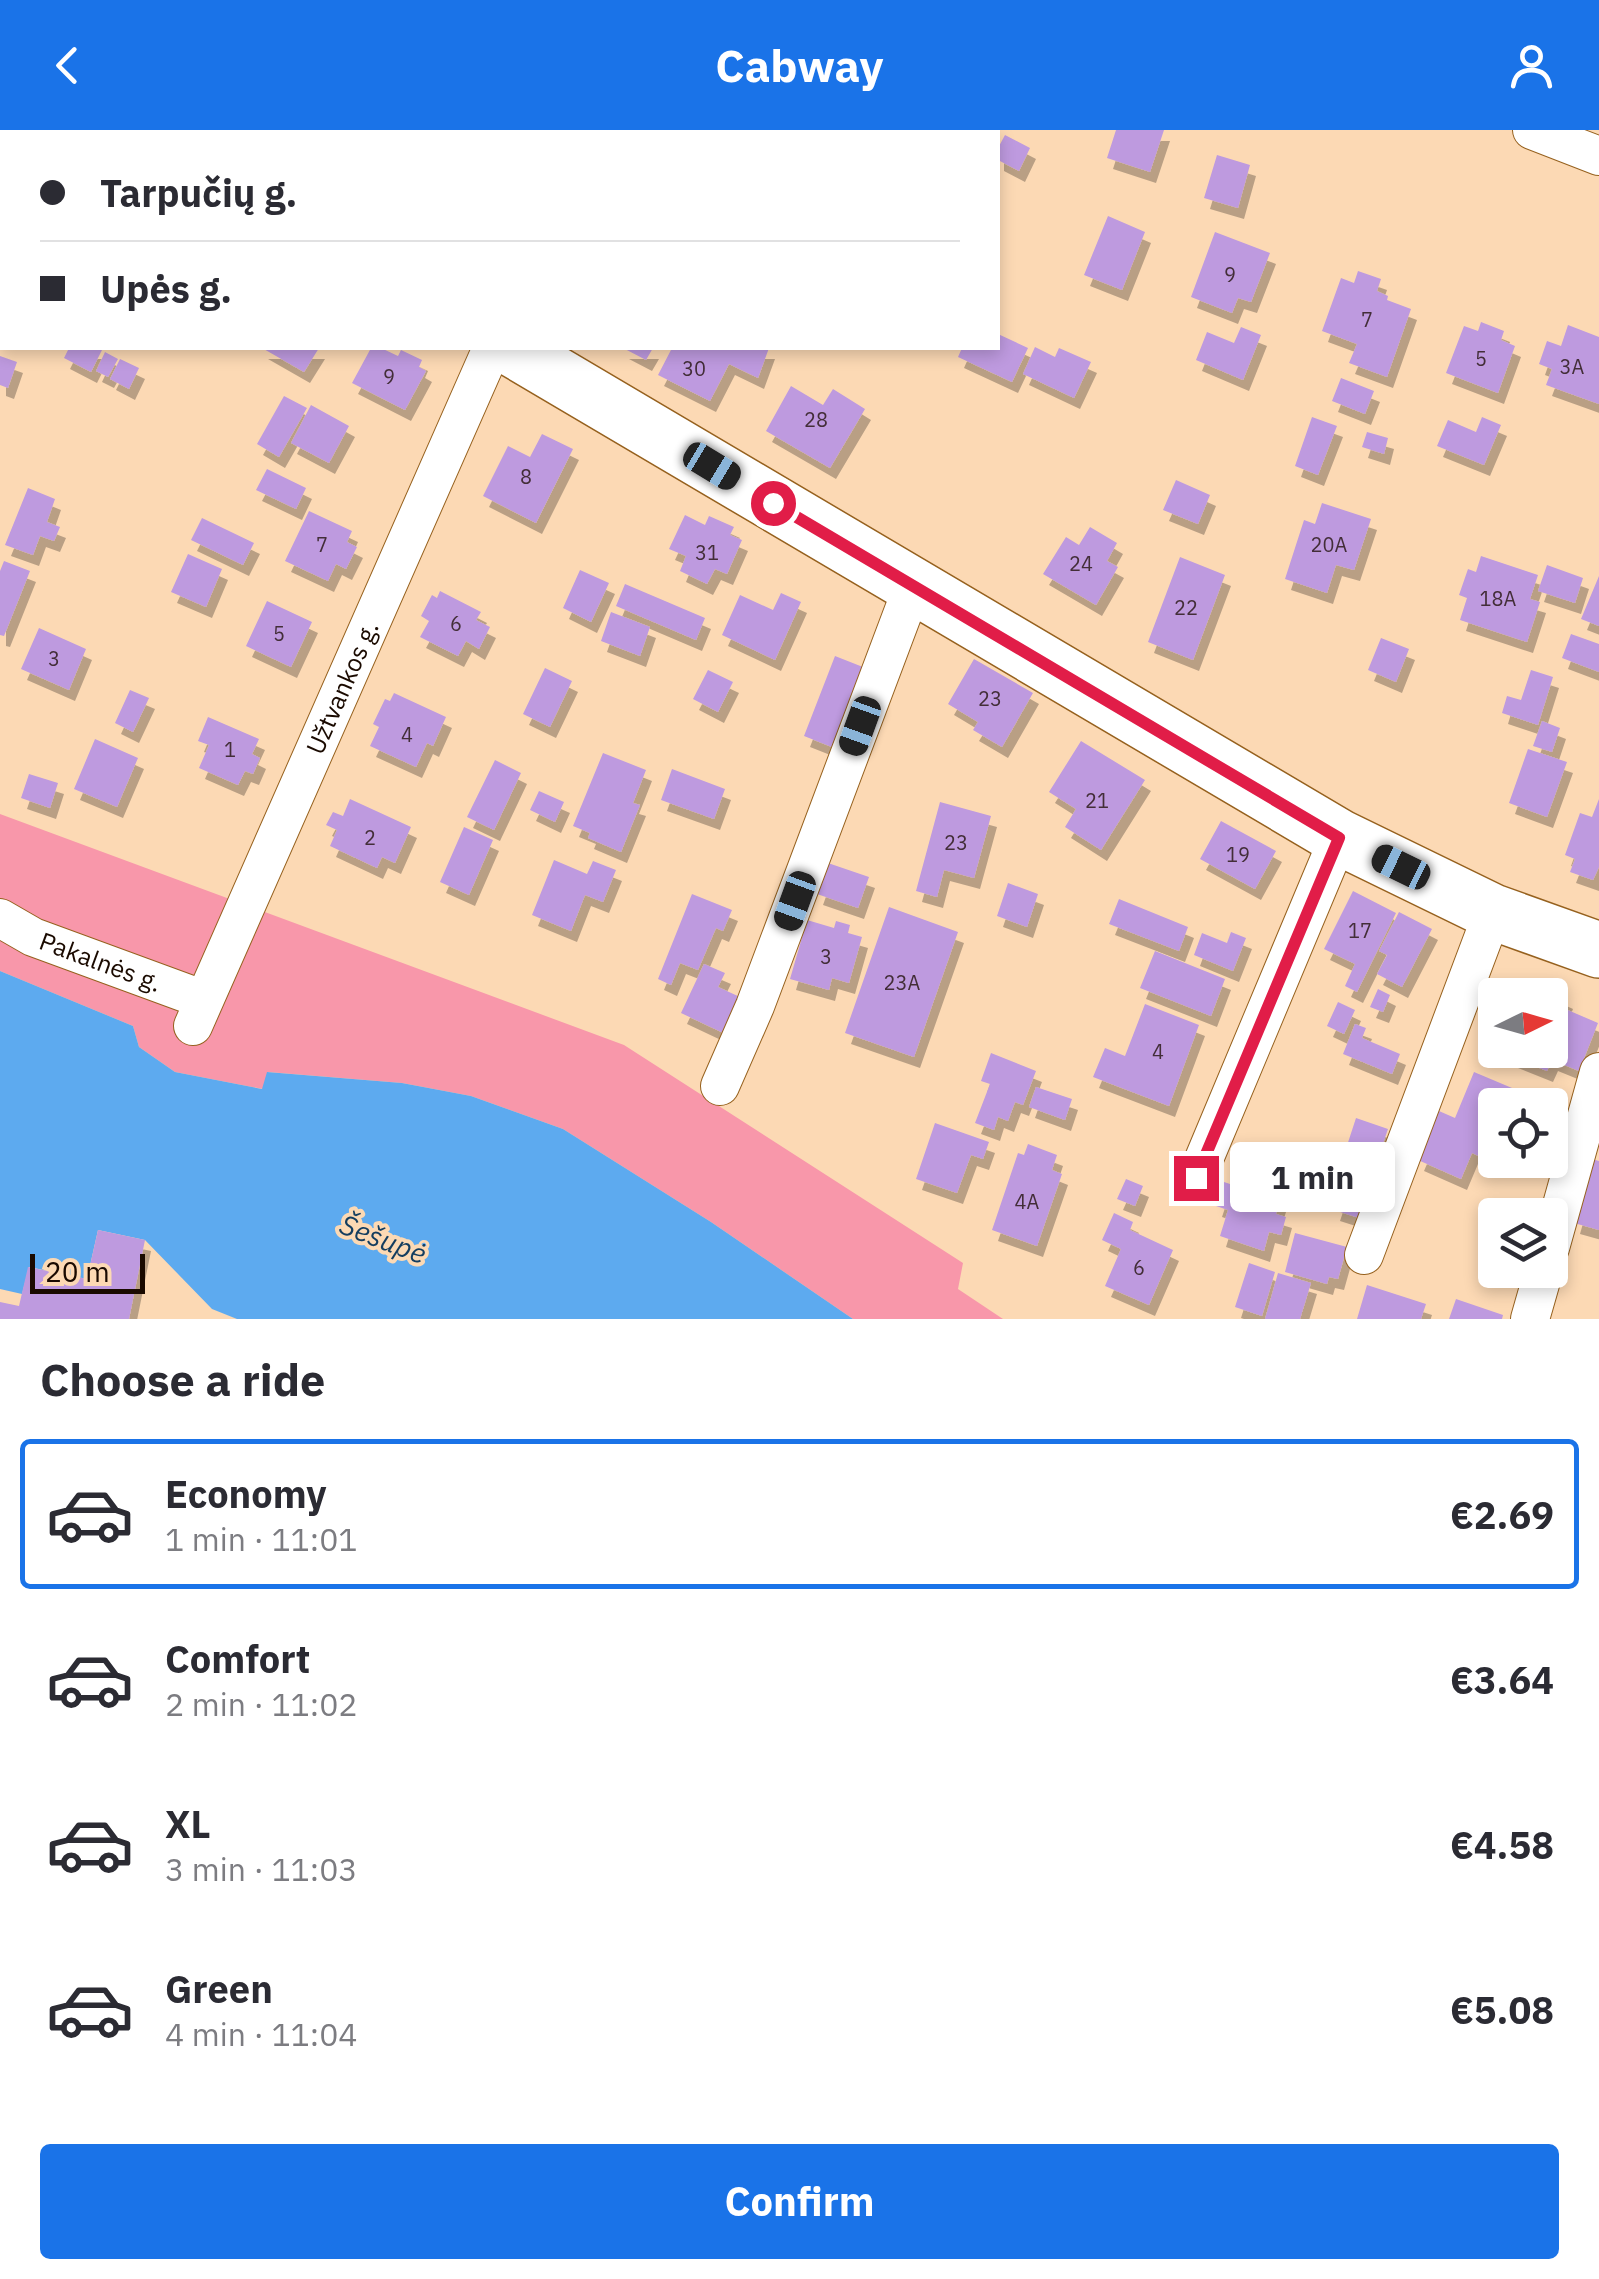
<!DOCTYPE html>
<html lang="en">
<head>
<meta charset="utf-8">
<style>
	:root { --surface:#fff; --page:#f7f7f7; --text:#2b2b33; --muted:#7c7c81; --line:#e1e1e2; --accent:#1a73e8 }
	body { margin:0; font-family:"IBM Plex Sans",sans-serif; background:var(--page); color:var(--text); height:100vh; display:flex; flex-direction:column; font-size:38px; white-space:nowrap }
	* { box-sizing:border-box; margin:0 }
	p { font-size:32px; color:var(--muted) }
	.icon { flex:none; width:55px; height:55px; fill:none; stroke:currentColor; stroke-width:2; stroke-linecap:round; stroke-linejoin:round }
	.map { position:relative; height:1189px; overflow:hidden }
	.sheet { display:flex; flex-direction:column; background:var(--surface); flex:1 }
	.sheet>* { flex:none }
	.hud { position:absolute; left:0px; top:0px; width:1000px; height:220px; box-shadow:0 5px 15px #0003; display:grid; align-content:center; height:220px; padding:0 40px; background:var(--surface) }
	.needle { width:65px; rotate:85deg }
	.fabs { position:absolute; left:1478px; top:848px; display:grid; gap:20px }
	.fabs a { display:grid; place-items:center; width:90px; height:90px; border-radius:10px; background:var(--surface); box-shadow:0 5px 15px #0003; font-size:50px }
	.scale { position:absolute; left:30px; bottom:25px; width:115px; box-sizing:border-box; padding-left:10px; border:5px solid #1a0a00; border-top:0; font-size:28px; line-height:35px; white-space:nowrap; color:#1a0a00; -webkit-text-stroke:8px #fcd9b4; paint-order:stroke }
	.end { position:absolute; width:45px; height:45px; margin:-22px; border:12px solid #e11d48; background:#fff; box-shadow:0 0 0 5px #fff }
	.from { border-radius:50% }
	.bubble { position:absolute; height:70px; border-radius:10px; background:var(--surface); box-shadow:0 5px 15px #0003; font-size:32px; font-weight:700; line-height:70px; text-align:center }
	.car { position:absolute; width:30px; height:60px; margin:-30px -15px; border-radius:12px; box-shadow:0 0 8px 2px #0007; background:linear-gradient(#222 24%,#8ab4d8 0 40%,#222 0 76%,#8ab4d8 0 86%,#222 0) }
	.hud b { display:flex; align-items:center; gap:35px; height:95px; font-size:38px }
	.hud b+b { border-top:2px solid var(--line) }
	.hud i { width:25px; height:25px; background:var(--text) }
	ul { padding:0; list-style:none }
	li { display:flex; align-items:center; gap:30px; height:150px; margin:0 20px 15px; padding:0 20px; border:5px solid transparent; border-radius:10px }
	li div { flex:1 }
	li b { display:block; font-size:38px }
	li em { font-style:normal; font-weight:700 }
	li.selected { border-color:var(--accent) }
	li>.icon { width:90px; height:90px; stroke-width:1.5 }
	h2 { padding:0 40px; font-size:45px; line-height:120px }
	.cta { display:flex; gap:20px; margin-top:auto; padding:20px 40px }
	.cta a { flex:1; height:115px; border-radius:10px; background:var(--accent); color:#fff; font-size:40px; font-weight:700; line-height:115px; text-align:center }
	header { display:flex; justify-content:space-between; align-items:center; height:130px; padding:0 40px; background:var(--accent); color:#fff; font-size:45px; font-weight:700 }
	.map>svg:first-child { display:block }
	.green { fill:#f897aa }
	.water { fill:#5daaef }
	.building { fill:#be9adf; filter:url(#shadow) }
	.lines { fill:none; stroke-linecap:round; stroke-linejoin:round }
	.minor-casing { stroke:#96611e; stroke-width:40 }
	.secondary-casing { stroke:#96611e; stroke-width:58 }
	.minor { stroke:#fff; stroke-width:38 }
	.secondary { stroke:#fff; stroke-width:55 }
	.route { stroke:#e11d48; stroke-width:12 }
	.labels { text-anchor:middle; stroke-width:8; stroke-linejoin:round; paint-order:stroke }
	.number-label { font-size:20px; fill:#432e38 }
	.street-label { font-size:25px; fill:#1a0a00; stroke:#fcd9b4 }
	.water-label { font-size:28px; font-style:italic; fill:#143d5f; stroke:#fcd9b4 }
</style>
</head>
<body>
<header><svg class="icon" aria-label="back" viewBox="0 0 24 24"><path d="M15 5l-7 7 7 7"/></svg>Cabway<svg class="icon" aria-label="person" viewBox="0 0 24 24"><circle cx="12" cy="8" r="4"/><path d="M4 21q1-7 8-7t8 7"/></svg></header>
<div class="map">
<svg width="1599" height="1189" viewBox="0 0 1599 1189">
	<defs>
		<filter id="shadow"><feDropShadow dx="6" dy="11" stdDeviation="0" flood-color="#0004"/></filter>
	</defs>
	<rect width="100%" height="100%" fill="#fcd9b4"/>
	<path class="green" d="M 0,684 L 624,915 L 963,1133 L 958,1159 L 1003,1189 L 853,1189 L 711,1092 L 563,999 L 471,966 L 402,953 L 268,942 L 263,959 L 175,942 L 139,917 L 133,896 L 0,841 Z"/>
	<path class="water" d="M 0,841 L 133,896 L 139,917 L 175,942 L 262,959 L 267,942 L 402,953 L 471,966 L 563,999 L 711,1092 L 853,1189 L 237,1189 L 212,1179 L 145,1110 L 98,1100 L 87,1149 L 29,1137 L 22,1164 L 0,1159 Z"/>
	<path class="building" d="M 1116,0 L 1164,0 L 1150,42 L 1107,28 Z
		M 1005,5 L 1030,18 L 1019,41 L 998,30 L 998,18 Z
		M 1217,25 L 1250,35 L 1238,78 L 1204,68 Z
		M 1108,86 L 1145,102 L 1122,160 L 1084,145 Z
		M 1215,102 L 1270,123 L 1251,172 L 1238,168 L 1232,183 L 1191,167 Z
		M 1358,141 L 1381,149 L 1377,161 L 1388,166 L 1387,170 L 1411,179 L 1387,247 L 1349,233 L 1357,214 L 1322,201 L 1341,148 L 1354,153 Z
		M 1481,192 L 1504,201 L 1501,210 L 1515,216 L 1498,263 L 1446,243 L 1464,196 L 1478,201 Z
		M 1568,195 L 1599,207 L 1599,274 L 1546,255 L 1552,239 L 1539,234 L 1547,211 L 1561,216 Z
		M 1241,197 L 1261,205 L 1243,250 L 1196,230 L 1207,202 L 1234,213 Z
		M 998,204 L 1028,218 L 1012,252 L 958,227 L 962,218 L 998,218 Z
		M 1035,217 L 1055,227 L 1059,218 L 1091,232 L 1074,268 L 1023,244 Z
		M 69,218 L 103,218 L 91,242 L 64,228 Z
		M 262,218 L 319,218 L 304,242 Z
		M 371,218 L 381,218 L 398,226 L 401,220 L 422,230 L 419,237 L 426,241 L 405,280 L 352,253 Z
		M 623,218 L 653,218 L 646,230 Z
		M 672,218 L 769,218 L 758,248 L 729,234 L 710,271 L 658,245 Z
		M 105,222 L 118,229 L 108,247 L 96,241 Z
		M 0,226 L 17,232 L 8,258 L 0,255 Z
		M 120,229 L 139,238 L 129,259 L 110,249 Z
		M 1341,248 L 1374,261 L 1365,284 L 1332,271 Z
		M 791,256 L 823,275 L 833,259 L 865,279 L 830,338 L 766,301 Z
		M 284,266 L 307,278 L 279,327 L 257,314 Z
		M 311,275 L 349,296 L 329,333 L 291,313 Z
		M 1312,287 L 1337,296 L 1318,345 L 1295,336 Z
		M 1482,287 L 1501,295 L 1484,335 L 1437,316 L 1448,290 L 1476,302 Z
		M 1367,302 L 1388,308 L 1384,324 L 1362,317 Z
		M 542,304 L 573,319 L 536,393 L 483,366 L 508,316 L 530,327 Z
		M 267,339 L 306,358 L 296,379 L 256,360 Z
		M 1176,350 L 1210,365 L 1198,394 L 1163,380 Z
		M 28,358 L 55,369 L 47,392 L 60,397 L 54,411 L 40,406 L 33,425 L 5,415 Z
		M 1322,373 L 1371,389 L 1354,440 L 1336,435 L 1327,463 L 1285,449 L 1304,390 L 1315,394 Z
		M 309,381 L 352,401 L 347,412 L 357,417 L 346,439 L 336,434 L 328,451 L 285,431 Z
		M 685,385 L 705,395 L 709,386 L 734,397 L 730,405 L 742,410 L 727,444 L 715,439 L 707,454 L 680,441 L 686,426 L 669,419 Z
		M 202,388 L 254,413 L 243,435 L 191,410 Z
		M 1090,397 L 1117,413 L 1107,431 L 1118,437 L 1096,475 L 1043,444 L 1066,407 L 1079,415 Z
		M 188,424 L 222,439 L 206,477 L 171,462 Z
		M 1481,426 L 1538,445 L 1530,469 L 1540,472 L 1527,512 L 1460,490 L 1467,468 L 1459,465 L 1468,439 L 1476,442 Z
		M 1180,427 L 1225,445 L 1193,530 L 1148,512 Z
		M 4,431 L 30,441 L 4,506 L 0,505 L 0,441 Z
		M 1547,435 L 1583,448 L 1575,473 L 1538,461 Z
		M 580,440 L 609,453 L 591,492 L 563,478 Z
		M 1599,446 L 1599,496 L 1581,489 Z
		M 625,454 L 705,488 L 696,510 L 616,476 Z
		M 440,461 L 481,482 L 476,490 L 490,497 L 479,519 L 466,511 L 458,526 L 420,507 L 429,491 L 421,486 L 432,465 L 437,468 Z
		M 781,463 L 801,472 L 775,530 L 722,505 L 740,465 L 773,480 Z
		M 267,471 L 312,492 L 291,537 L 246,516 Z
		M 611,482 L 650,497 L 640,526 L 601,511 Z
		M 39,498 L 86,519 L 69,560 L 21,539 Z
		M 1571,504 L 1599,514 L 1599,542 L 1562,528 Z
		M 1381,508 L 1409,519 L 1396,552 L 1368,540 Z
		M 835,526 L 873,541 L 842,621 L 804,606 Z
		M 974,529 L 1033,563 L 1002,617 L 973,600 L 978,592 L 948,574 Z
		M 545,538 L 572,551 L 550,597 L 523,584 Z
		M 708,540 L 733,552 L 718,582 L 693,569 Z
		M 1531,540 L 1553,547 L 1538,595 L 1502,583 L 1507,566 L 1521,570 Z
		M 130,560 L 149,568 L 133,602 L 115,593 Z
		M 394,563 L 446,587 L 433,616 L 427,613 L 416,637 L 370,616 L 379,597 L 373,594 L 385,569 L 390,571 Z
		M 208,587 L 259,609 L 252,624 L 260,628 L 253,644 L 245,641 L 238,655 L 199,638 L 209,615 L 198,611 Z
		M 1542,591 L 1560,598 L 1552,622 L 1533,616 Z
		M 95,609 L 138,628 L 117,677 L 74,659 Z
		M 1081,611 L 1145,650 L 1101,720 L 1065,697 L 1076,679 L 1049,662 Z
		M 1528,619 L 1567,632 L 1547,687 L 1509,673 Z
		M 603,623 L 646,640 L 633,673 L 640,675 L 621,722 L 588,708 L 590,703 L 573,696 Z
		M 495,630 L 521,643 L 494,700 L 467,687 Z
		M 672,639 L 725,659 L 714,689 L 661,670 Z
		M 29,644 L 58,653 L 50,678 L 21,668 Z
		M 539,661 L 564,672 L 555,692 L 530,680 Z
		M 350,669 L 411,697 L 395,733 L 382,727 L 377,738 L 330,716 L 337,700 L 326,695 L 333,682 L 343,686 Z
		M 1599,669 L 1599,737 L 1593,750 L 1570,742 L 1575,729 L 1565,725 L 1580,683 L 1592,687 Z
		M 940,672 L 991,686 L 974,748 L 944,740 L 937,767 L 916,761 Z
		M 1221,691 L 1276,721 L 1255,759 L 1200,729 Z
		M 464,697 L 493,710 L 469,765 L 440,752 Z
		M 554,730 L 587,744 L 593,731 L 616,740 L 603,772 L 585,765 L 571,801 L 532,785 Z
		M 828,733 L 869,747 L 858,778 L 817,764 Z
		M 1008,753 L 1038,764 L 1027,797 L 997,786 Z
		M 1353,761 L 1396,783 L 1357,862 L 1345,856 L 1355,834 L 1324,819 Z
		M 692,764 L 732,780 L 723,801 L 716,798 L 698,840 L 680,833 L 671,855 L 658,849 Z
		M 1119,769 L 1188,797 L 1179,821 L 1109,794 Z
		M 889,777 L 958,802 L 914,927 L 845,903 Z
		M 1399,782 L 1432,799 L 1402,857 L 1377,844 L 1387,825 L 1379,821 Z
		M 807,790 L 834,798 L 836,791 L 850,795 L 848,803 L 862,807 L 849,853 L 832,848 L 829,860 L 790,849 Z
		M 1231,802 L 1246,808 L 1233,841 L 1194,825 L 1202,803 L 1227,813 Z
		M 1155,821 L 1225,849 L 1211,886 L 1140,858 Z
		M 704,834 L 725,843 L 718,857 L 751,872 L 734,908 L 681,883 Z
		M 1378,859 L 1390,865 L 1383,882 L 1370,877 Z
		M 1552,861 L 1567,868 L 1563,878 L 1598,893 L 1579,941 L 1552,930 L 1547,941 L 1512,927 L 1515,920 L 1550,920 Z
		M 1338,872 L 1355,880 L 1344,904 L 1327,896 Z
		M 1145,874 L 1199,895 L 1169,976 L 1093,947 L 1105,918 L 1125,926 Z
		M 1355,894 L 1366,898 L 1362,908 L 1400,924 L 1392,944 L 1343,924 Z
		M 991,923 L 1036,941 L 1023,975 L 1015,972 L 1008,991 L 998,987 L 994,1000 L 975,993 L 990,954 L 981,951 Z
		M 1474,942 L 1512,958 L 1505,975 L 1495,975 L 1495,999 L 1483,1028 L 1472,1023 L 1461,1049 L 1418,1030 L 1439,981 L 1455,988 Z
		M 1036,957 L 1072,969 L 1065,990 L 1029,977 Z
		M 1356,988 L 1388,999 L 1370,1051 L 1339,1040 Z
		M 935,993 L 989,1012 L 983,1029 L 971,1025 L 957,1063 L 916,1049 Z
		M 1028,1014 L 1057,1025 L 1052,1040 L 1062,1044 L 1037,1116 L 992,1100 L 1018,1023 L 1024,1025 Z
		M 1592,1029 L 1599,1031 L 1599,1100 L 1574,1093 Z
		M 1240,1044 L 1284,1058 L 1276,1084 L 1286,1087 L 1281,1105 L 1269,1102 L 1264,1121 L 1220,1106 L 1228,1080 L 1216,1076 L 1224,1052 L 1236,1056 Z
		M 1126,1049 L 1143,1056 L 1135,1076 L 1117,1069 Z
		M 1342,1056 L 1366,1064 L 1359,1088 L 1334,1080 Z
		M 1114,1083 L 1133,1092 L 1130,1100 L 1173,1120 L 1149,1175 L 1105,1156 L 1121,1119 L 1102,1110 Z
		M 98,1100 L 145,1110 L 129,1189 L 0,1189 L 0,1172 L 19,1176 L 28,1137 L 87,1149 Z
		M 1295,1103 L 1347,1117 L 1338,1149 L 1329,1147 L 1327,1154 L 1285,1142 Z
		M 1249,1133 L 1275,1142 L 1262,1186 L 1235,1177 Z
		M 1278,1143 L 1311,1153 L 1300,1189 L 1265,1189 Z
		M 1367,1155 L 1426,1174 L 1421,1189 L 1357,1189 Z
		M 1456,1169 L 1503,1185 L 1502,1189 L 1449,1189 Z"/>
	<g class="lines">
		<defs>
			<g id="minor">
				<path d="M 1532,0 L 1599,26"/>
				<path d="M 588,2 L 589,0"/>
				<path d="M 0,12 L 2,6"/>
				<path id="s1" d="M 0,788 L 33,807 L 202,869"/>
				<path id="s2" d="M 193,896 L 492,218"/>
				<path d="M 720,956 L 755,876 L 913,456"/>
				<path d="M 1196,1048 L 1339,707"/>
				<path d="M 1550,1118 L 1599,942"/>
				<path d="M 1364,1125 L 1493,782"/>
				<path d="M 1530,1189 L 1544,1140"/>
			</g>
			<path id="secondary" d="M 125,0 L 129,2
				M 511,218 L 1339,707 L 1493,782 L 1599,820"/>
		</defs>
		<use href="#minor" class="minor-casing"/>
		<use href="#secondary" class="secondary-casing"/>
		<use href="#minor" class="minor"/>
		<use href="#secondary" class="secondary"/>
	</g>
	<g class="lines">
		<path class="route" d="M 773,373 L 1339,708 L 1196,1048"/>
	</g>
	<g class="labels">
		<g class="number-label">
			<text x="1230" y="152">9</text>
			<text x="1367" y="197">7</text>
			<text x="1481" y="236">5</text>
			<text x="1572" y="244">3A</text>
			<text x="694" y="246">30</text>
			<text x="389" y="254">9</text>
			<text x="816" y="297">28</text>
			<text x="526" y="354">8</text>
			<text x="322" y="422">7</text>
			<text x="1329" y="422">20A</text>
			<text x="707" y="430">31</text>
			<text x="1081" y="441">24</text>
			<text x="1498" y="476">18A</text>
			<text x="1186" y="485">22</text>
			<text x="456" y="501">6</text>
			<text x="279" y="511">5</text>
			<text x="54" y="536">3</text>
			<text x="990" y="576">23</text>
			<text x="407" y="612">4</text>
			<text x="230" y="627">1</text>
			<text x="1097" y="678">21</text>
			<text x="370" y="715">2</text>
			<text x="956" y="720">23</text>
			<text x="1238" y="732">19</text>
			<text x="1360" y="808">17</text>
			<text x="826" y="834">3</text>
			<text x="902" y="860">23A</text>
			<text x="1158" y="929">4</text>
			<text x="1027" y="1079">4A</text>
			<text x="1139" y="1145">6</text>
		</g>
		<g class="street-label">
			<text dy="9" stroke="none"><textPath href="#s2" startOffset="370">Užtvankos g.</textPath></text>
			<text dy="9" stroke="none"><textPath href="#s1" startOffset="110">Pakalnės g.</textPath></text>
		</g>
		<g class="water-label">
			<text transform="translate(383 1109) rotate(21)" y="10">Šešupė</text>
		</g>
	</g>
</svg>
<div class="fabs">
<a><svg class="needle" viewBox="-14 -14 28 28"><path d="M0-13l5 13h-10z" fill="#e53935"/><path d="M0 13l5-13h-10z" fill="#7c7c81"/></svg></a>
<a><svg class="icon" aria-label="locate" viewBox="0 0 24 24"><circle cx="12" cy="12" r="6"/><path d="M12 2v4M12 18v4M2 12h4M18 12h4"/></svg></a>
<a><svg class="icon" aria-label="layers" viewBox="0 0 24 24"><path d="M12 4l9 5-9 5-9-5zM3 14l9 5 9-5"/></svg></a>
</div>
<div class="scale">20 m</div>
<i class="end from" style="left:773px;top:373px"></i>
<i class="end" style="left:1196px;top:1048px"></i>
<div class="bubble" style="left:1230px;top:1012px;width:165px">1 min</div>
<i class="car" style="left:712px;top:336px;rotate:121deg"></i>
<i class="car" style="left:860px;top:596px;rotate:200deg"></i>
<i class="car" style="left:1401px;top:737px;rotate:296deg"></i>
<i class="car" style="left:795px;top:771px;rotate:200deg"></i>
<div class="hud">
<b><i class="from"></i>Tarpučių g.</b>
<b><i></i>Upės g.</b>
</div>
</div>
<section class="sheet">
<h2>Choose a ride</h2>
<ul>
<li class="selected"><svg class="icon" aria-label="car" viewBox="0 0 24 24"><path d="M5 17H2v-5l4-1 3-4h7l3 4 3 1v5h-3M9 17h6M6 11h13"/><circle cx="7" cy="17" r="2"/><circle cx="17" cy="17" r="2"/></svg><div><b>Economy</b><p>1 min · 11:01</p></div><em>€2.69</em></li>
<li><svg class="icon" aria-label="car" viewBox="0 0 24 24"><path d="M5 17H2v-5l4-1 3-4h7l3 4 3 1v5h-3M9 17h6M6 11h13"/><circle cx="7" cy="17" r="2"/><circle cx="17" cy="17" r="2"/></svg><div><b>Comfort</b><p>2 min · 11:02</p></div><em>€3.64</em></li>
<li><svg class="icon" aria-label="car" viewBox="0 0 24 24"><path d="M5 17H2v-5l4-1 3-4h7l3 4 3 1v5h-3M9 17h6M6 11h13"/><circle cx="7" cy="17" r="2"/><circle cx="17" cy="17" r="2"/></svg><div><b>XL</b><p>3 min · 11:03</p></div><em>€4.58</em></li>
<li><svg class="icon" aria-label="car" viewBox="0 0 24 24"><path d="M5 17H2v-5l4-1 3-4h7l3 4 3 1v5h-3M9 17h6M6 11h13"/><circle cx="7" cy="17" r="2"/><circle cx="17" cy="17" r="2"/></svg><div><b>Green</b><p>4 min · 11:04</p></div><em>€5.08</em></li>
</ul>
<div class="cta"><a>Confirm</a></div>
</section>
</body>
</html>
